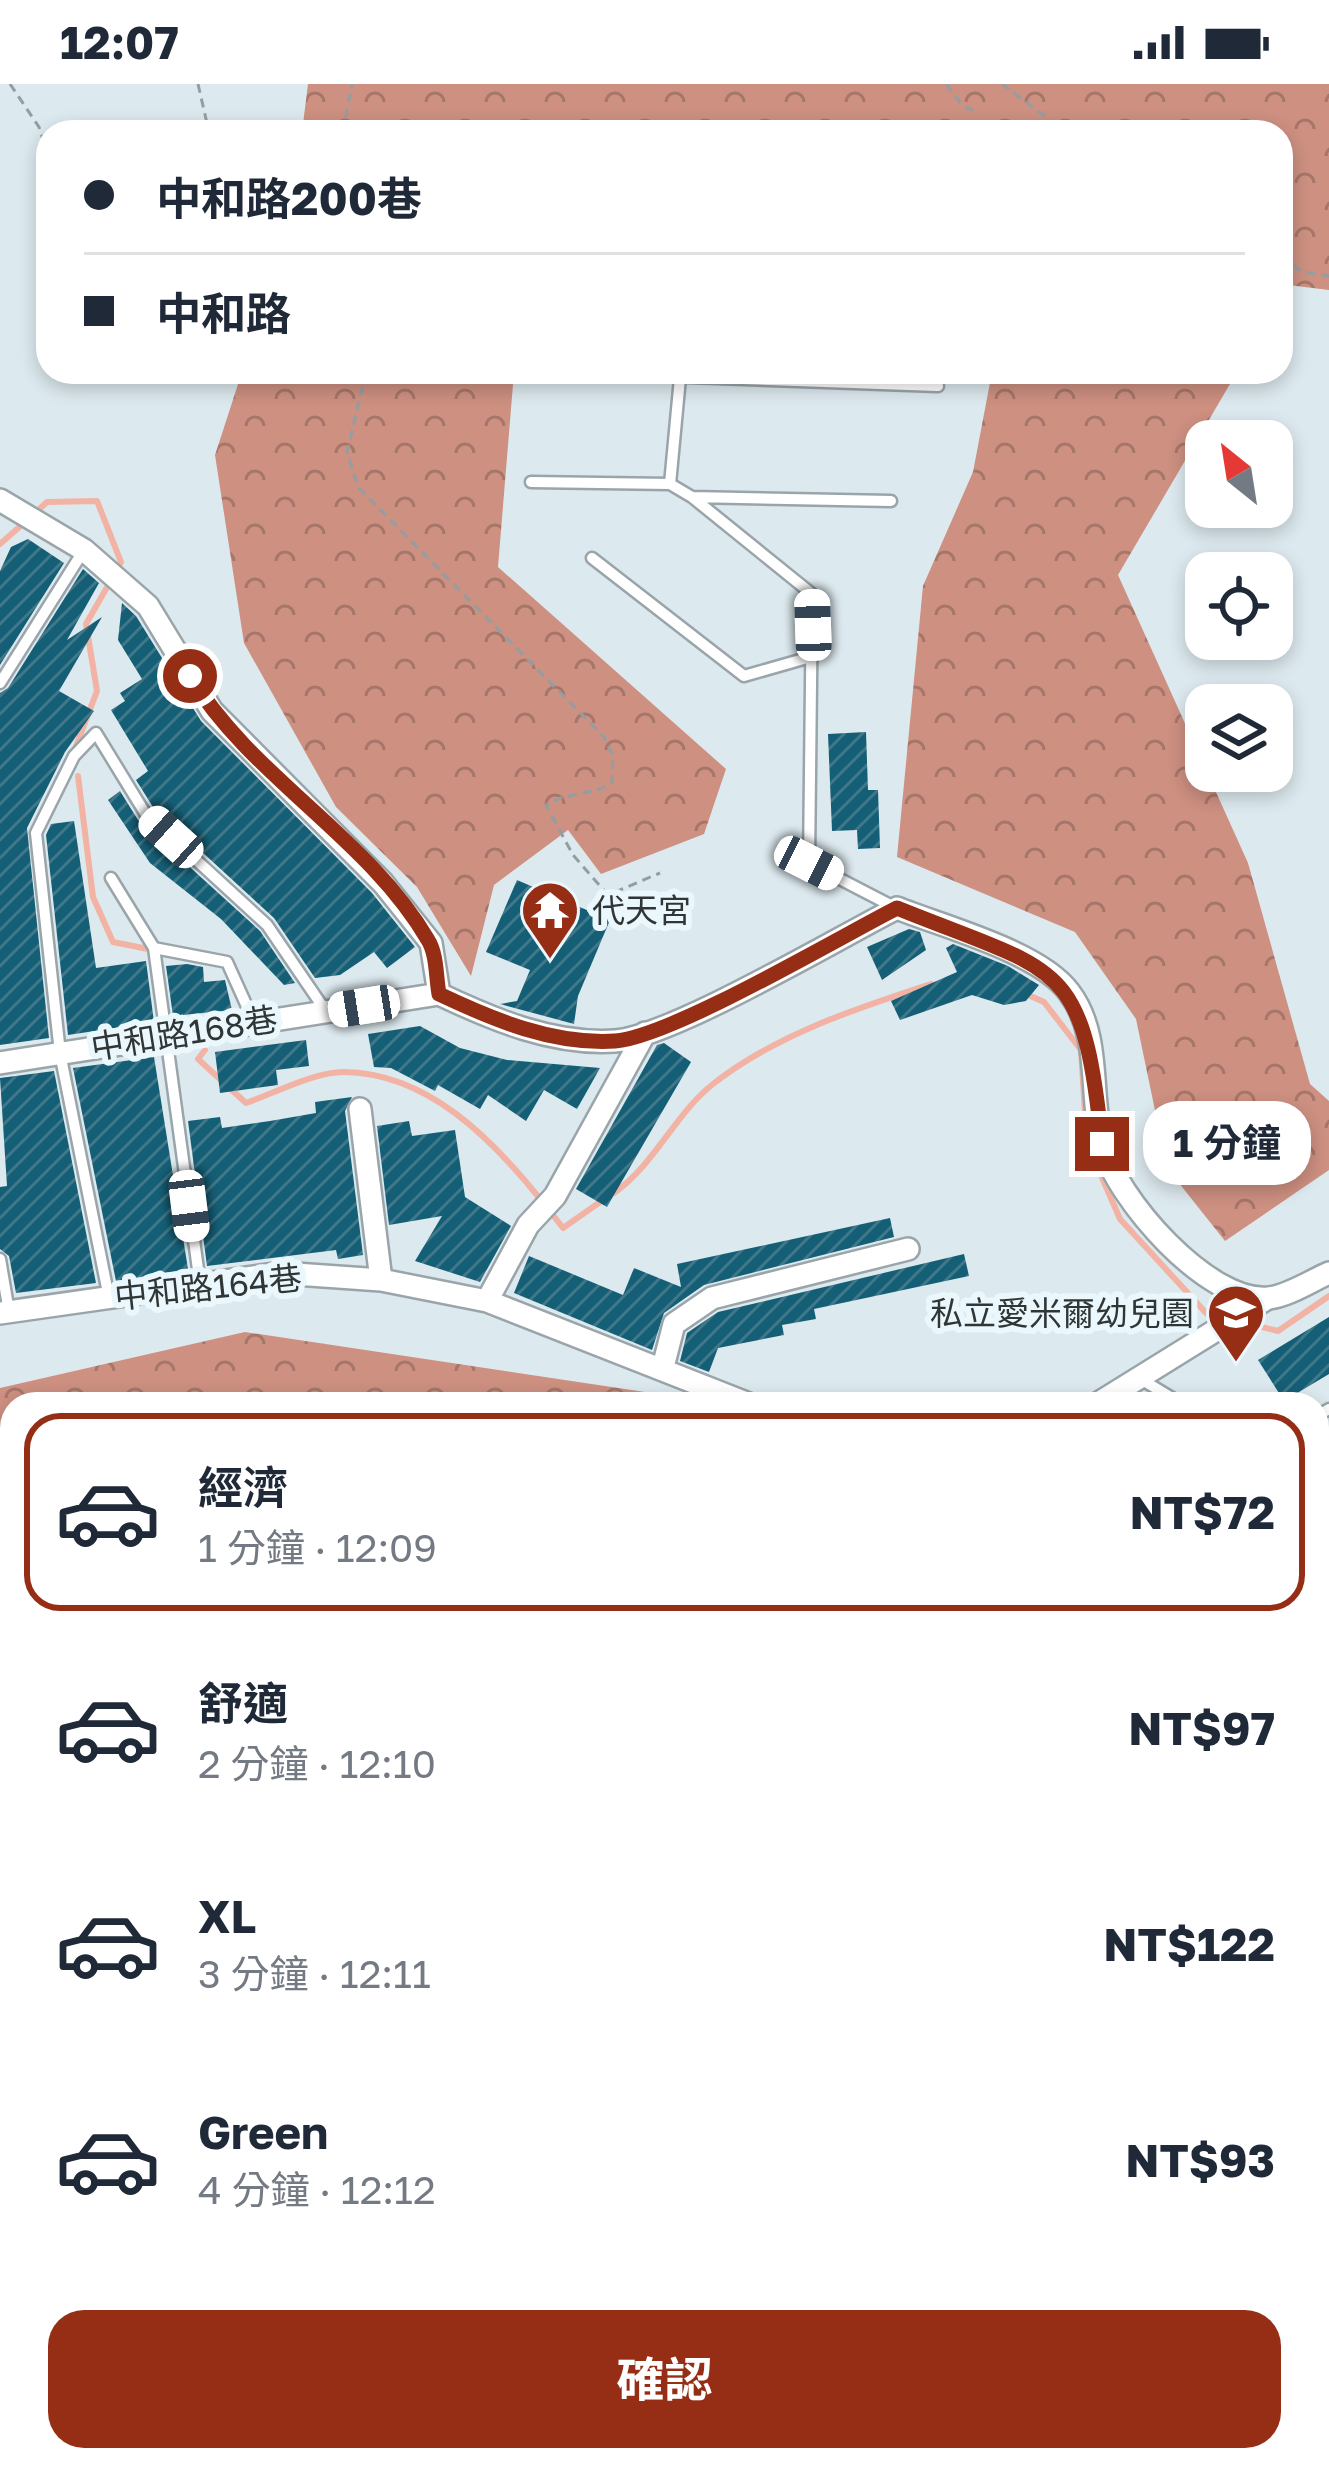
<!DOCTYPE html>
<html lang="zh-TW">
<head>
<meta charset="utf-8">
<style>
	:root { --surface:#fff; --page:#f6f6f7; --text:#1f2937; --muted:#747a83; --line:#e0e1e3; --accent:#962e15 }
	body { margin:0; font-family:"Golos Text","Noto Sans TC",sans-serif; background:var(--page); color:var(--text); height:100vh; display:flex; flex-direction:column; font-size:45px; white-space:nowrap }
	* { box-sizing:border-box; margin:0 }
	p { font-size:39px; color:var(--muted) }
	.icon { flex:none; width:66px; height:66px; fill:none; stroke:currentColor; stroke-width:2; stroke-linecap:round; stroke-linejoin:round }
	.map { position:relative; flex:1; overflow:hidden }
	.details { position:absolute; left:0px; top:1308px; width:1329px; height:1080px; display:flex; flex-direction:column; background:var(--surface); border-radius:36px 36px 0 0; box-shadow:0 6px 18px #0003 }
	.details>* { flex:none }
	.guide { position:absolute; left:36px; top:36px; width:1257px; height:264px; border-radius:36px; box-shadow:0 6px 18px #0003; display:grid; align-content:center; height:264px; padding:0 48px; background:var(--surface) }
	.needle { width:78px; rotate:330deg }
	.tools { position:absolute; left:1185px; top:336px; display:grid; gap:24px }
	.tools a { display:grid; place-items:center; width:108px; height:108px; border-radius:24px; background:var(--surface); box-shadow:0 6px 18px #0003; font-size:60px }
	.end { position:absolute; width:54px; height:54px; margin:-27px; border:15px solid #962e15; background:#fff; box-shadow:0 0 0 6px #fff }
	.from { border-radius:50% }
	.bubble { position:absolute; height:84px; border-radius:36px; background:var(--surface); box-shadow:0 6px 18px #0003; font-size:39px; font-weight:700; line-height:84px; text-align:center }
	.car { position:absolute; width:36px; height:72px; margin:-36px -18px; border-radius:15px; box-shadow:0 0 9px 3px #0007; background:linear-gradient(#fff 24%,#345 0 40%,#fff 0 76%,#345 0 86%,#fff 0) }
	.guide b { display:flex; align-items:center; gap:42px; height:114px; font-size:45px }
	.guide b+b { border-top:3px solid var(--line) }
	.guide i { width:30px; height:30px; background:var(--text) }
	ul { padding:21px 0 0; list-style:none }
	li { display:flex; align-items:center; gap:36px; height:198px; margin:0 24px 18px; padding:0 24px; border:6px solid transparent; border-radius:36px }
	li div { flex:1 }
	li b { display:block; font-size:45px }
	li em { font-style:normal; font-weight:700 }
	li.active { border-color:var(--accent) }
	li>.icon { width:108px; height:108px; stroke-width:1.5 }
	.button { display:flex; gap:24px; margin-top:auto; padding:24px 48px }
	.button a { flex:1; height:138px; border-radius:36px; background:var(--accent); color:#fff; font-size:48px; font-weight:700; line-height:138px; text-align:center }
	.status { display:flex; justify-content:space-between; align-items:center; height:84px; padding:0 60px; background:var(--surface); direction:ltr }
	.status svg { height:33px; fill:currentColor }
	.map>svg:first-child { display:block }
	.forest { fill:url(#forest-crowns) }
	.lines { fill:none; stroke-linecap:round; stroke-linejoin:round }
	.stream { stroke:#f2b3a4; stroke-width:6 }
	.building { fill:url(#building-hatch) }
	.service-casing { stroke:#9aa5aa; stroke-width:15 }
	.minor-casing { stroke:#9aa5aa; stroke-width:26 }
	.path { stroke:#949ea1; stroke-width:3; stroke-dasharray:9 6; stroke-linecap:butt }
	.service { stroke:#fff; stroke-width:10 }
	.minor { stroke:#fff; stroke-width:21 }
	.route { stroke:#962e15; stroke-width:15 }
	.labels { text-anchor:middle; stroke-width:12; stroke-linejoin:round; paint-order:stroke }
	.poi-label { font-size:33px; fill:#303536; stroke:#eaf7fc; text-anchor:start }
	.street-label { font-size:33px; fill:#303536; stroke:#eaf7fc }
</style>
</head>
<body>
<div class="status"><b>12:07</b><svg viewBox="0 0 49 12"><path d="M0 12V9h3v3zM5 12V6h3v6zM10 12V3h3v9zM15 12V0h3v12zM26 1h20v11H26zM47 4h2v5h-2z"/></svg></div>
<div class="map">
<svg width="1329" height="2388" viewBox="0 0 1329 2388">
	<defs>
		<pattern id="forest-crowns" width="20" height="18" patternUnits="userSpaceOnUse" patternTransform="scale(3)"><rect width="20" height="18" fill="#cd9081"/><path d="M2 6a3 3 0 1 1 6 0M12 15a3 3 0 1 1 6 0" fill="none" stroke="#a7766a"/></pattern>
		<pattern id="building-hatch" width="6" height="6" patternUnits="userSpaceOnUse" patternTransform="scale(3)"><rect width="6" height="6" fill="#155f76"/><path d="M-1 1l2-2M0 6l6-6M5 7l2-2" fill="none" stroke="#407889"/></pattern>
	</defs>
	<rect width="100%" height="100%" fill="#dce9ee"/>
	<path class="forest" d="M 308,0 L 1329,0 L 1329,206 L 1288,201 L 1281,212 L 1281,48 L 302,48 Z
		M 242,288 L 514,288 L 498,483 L 726,685 L 704,750 L 601,790 L 568,746 L 494,801 L 471,892 L 417,803 L 336,723 L 244,559 L 215,371 Z
		M 992,288 L 1237,288 L 1118,491 L 1248,779 L 1310,1000 L 1329,1017 L 1329,1086 L 1225,1157 L 1167,1084 L 1136,935 L 1075,848 L 897,773 L 923,502 L 973,388 Z
		M 245,1248 L 645,1308 L 663,1320 L 12,1320 L 12,2376 L 1317,2376 L 1317,1455 L 1329,1458 L 1329,2388 L 0,2388 L 0,1304 Z"/>
	<g class="lines">
		<path class="stream" d="M 34,430 L 47,418 L 97,417 L 121,478 L 116,487
			M 0,460 L 24,439
			M 75,665 L 97,607 L 86,540 L 110,498
			M 78,692 L 93,813 L 113,858 L 153,866
			M 1026,910 L 1044,918 L 1081,966 L 1087,1059 L 1120,1135 L 1207,1230 L 1223,1233
			M 205,966 L 198,975 L 246,1019 C 275,1009 314,988 344,988 C 428,989 492,1055 541,1116
			M 614,1109 C 655,1080 675,1030 713,1000 C 777,950 855,925 931,900
			M 549,1126 L 563,1144 L 603,1116
			M 1242,1238 L 1278,1247 L 1329,1212"/>
	</g>
	<path class="building" d="M 28,455 L 64,479 L 0,581 L 0,487 L 11,463 Z
		M 83,485 L 99,499 L 67,556 L 102,533 L 59,607 L 94,627 L 65,668 L 27,744 L 49,954 L 0,961 L 0,609 L 8,604 Z
		M 122,519 L 136,532 L 201,637 L 372,809 L 415,863 L 387,884 L 374,868 L 340,891 L 315,894 L 274,834 L 153,723 L 136,696 L 148,687 L 111,626 L 125,617 L 120,609 L 142,595 L 118,556 Z
		M 866,648 L 868,706 L 878,706 L 880,764 L 858,765 L 857,746 L 832,747 L 828,650 Z
		M 120,707 L 138,736 L 260,847 L 295,899 L 284,901 L 221,835 L 150,779 L 108,716 Z
		M 74,737 L 96,884 L 146,877 L 154,938 L 68,951 L 46,751 L 51,740 Z
		M 517,796 L 610,836 L 578,912 L 574,940 L 500,920 L 517,917 L 530,886 L 486,868 Z
		M 909,845 L 920,848 L 926,866 L 882,896 L 867,863 Z
		M 953,860 L 1008,882 L 1039,901 L 1026,917 L 1004,921 L 972,911 L 900,936 L 891,917 L 957,888 L 946,864 Z
		M 187,880 L 203,883 L 204,898 L 225,896 L 232,926 L 173,932 L 166,882 Z
		M 420,942 L 460,964 L 507,976 L 600,984 L 577,1025 L 544,1006 L 526,1037 L 488,1011 L 480,1025 L 438,1001 L 435,1007 L 391,984 L 374,983 L 368,950 Z
		M 306,956 L 309,982 L 276,986 L 278,1001 L 220,1009 L 215,968 Z
		M 664,959 L 691,978 L 607,1123 L 576,1105 L 657,961 Z
		M 154,973 L 188,1185 L 116,1197 L 73,984 Z
		M 54,987 L 96,1199 L 16,1209 L 9,1172 L 0,1165 L 0,1103 L 7,1102 L 0,994 Z
		M 352,1013 L 345,1027 L 363,1171 L 338,1175 L 336,1166 L 207,1182 L 188,1037 L 220,1033 L 222,1044 L 270,1037 L 316,1029 L 315,1018 Z
		M 409,1037 L 412,1052 L 455,1046 L 465,1113 L 511,1142 L 480,1198 L 415,1177 L 442,1132 L 389,1141 L 377,1042 Z
		M 890,1134 L 894,1153 L 704,1201 L 664,1229 L 652,1266 L 514,1209 L 529,1172 L 623,1211 L 634,1184 L 681,1203 L 677,1180 Z
		M 964,1170 L 969,1192 L 814,1225 L 816,1235 L 782,1241 L 784,1251 L 718,1264 L 709,1288 L 680,1277 L 687,1249 L 718,1228 Z
		M 1329,1233 L 1329,1290 L 1284,1317 L 1258,1276 Z"/>
	<g class="lines">
		<defs>
			<path id="service" d="M 549,288 L 938,302
				M 531,398 L 670,400 L 692,413 L 891,417
				M 670,400 L 680,294
				M 692,413 L 812,510 L 809,779 L 894,823
				M 592,474 L 744,592 L 814,572
				M 0,599 L 84,466
				M 111,794 L 154,864 L 200,1200
				M 154,864 L 227,878 L 254,938
				M 0,1175 L 9,1228
				M 109,1214 L 60,969 L 36,749 L 74,672 L 96,649 L 145,729 L 267,841 L 325,926
				M 1139,1294 L 1182,1320
				M 1317,1332 L 1329,1325"/>
			<path id="minor" d="M 0,416 L 84,466 L 148,522 L 212,627 L 383,799 L 431,859 L 439,910
				M 439,910 C 494,936 553,961 615,957 C 671,953 838,854 897,824 C 944,843 1040,868 1069,908 C 1102,951 1089,1011 1102,1060 C 1116,1114 1208,1220 1269,1214 C 1288,1212 1311,1197 1329,1189
				M 0,979 L 439,910
				M 360,1025 L 381,1196
				M 487,1217 L 749,1320
				M 0,1229 L 281,1189 L 381,1196 L 487,1217 L 528,1141 L 555,1112 L 645,949
				M 663,1283 L 674,1240 L 712,1214 L 908,1165
				M 1097,1320 L 1268,1214"/>
		</defs>
		<use href="#service" class="service-casing"/>
		<use href="#minor" class="minor-casing"/>
		<path class="path" d="M 10,0 L 39,43 L 48,71
			M 198,0 L 209,48
			M 946,0 L 963,22 L 977,28
			M 1002,0 L 1066,48
			M 343,48 L 352,0
			M 1281,173 L 1303,188 L 1329,192
			M 366,288 L 347,368 L 358,403 L 604,653 L 613,672 L 612,699 C 592,712 568,707 546,721 L 573,771 L 608,811 L 660,789
			M 0,2009 L 12,2018
			M 383,2376 L 387,2388"/>
		<use href="#service" class="service"/>
		<use href="#minor" class="minor"/>
	</g>
	<g class="lines">
		<path class="route" d="M 190,592 C 252,694 368,753 428,856 C 437,870 436,894 439,910 C 494,936 553,961 615,957 C 671,953 838,854 897,824 C 1060,890 1083,873 1102,1060"/>
	</g>
	<defs>
		<symbol id="temple-pin" viewBox="-11 -11 22 30"><path d="M0 17L-7.5 6A9.5 9.5 0 1 1 7.5 6Z" fill="#962e15" stroke="#eaf7fc"/><path d="M0-6L5-2H3V0L6.5 2.5H4V6H1.5V3h-3V6H-4V2.5H-6.5L-3 0V-2H-5Z" fill="#fff"/></symbol>
		<symbol id="school-pin" viewBox="-11 -11 22 30"><path d="M0 17L-7.5 6A9.5 9.5 0 1 1 7.5 6Z" fill="#962e15" stroke="#eaf7fc"/><path d="M0-5L7-2L0 1L-7-2ZM-4 1L0 2.5L4 1V4Q0 6-4 4Z" fill="#fff"/></symbol>
	</defs>
	<g fill-rule="evenodd">
		<use href="#temple-pin" x="517" y="793" width="66" height="90"/>
		<use href="#school-pin" x="1203" y="1196" width="66" height="90"/>
	</g>
	<g class="labels">
		<g class="poi-label">
			<text x="592" y="838">代天宮</text>
			<text x="1194" y="1241" text-anchor="end">私立愛米爾幼兒園</text>
		</g>
		<g class="street-label">
			<text transform="translate(184 949) rotate(-9)" y="12">中和路168巷</text>
			<text transform="translate(208 1203) rotate(-6)" y="12">中和路164巷</text>
		</g>
	</g>
</svg>
<div class="tools">
<a><svg class="needle" viewBox="-14 -14 28 28"><path d="M0-13l5 13h-10z" fill="#e53935"/><path d="M0 13l5-13h-10z" fill="#747a83"/></svg></a>
<a><svg class="icon" aria-label="locate" viewBox="0 0 24 24"><circle cx="12" cy="12" r="6"/><path d="M12 2v4M12 18v4M2 12h4M18 12h4"/></svg></a>
<a><svg class="icon" aria-label="layers" viewBox="0 0 24 24"><path d="M12 4l9 5-9 5-9-5zM3 14l9 5 9-5"/></svg></a>
</div>
<i class="end from" style="left:190px;top:592px"></i>
<i class="end" style="left:1102px;top:1060px"></i>
<div class="bubble" style="left:1143px;top:1017px;width:168px">1 分鐘</div>
<i class="car" style="left:813px;top:541px;rotate:358deg"></i>
<i class="car" style="left:171px;top:753px;rotate:312deg"></i>
<i class="car" style="left:809px;top:779px;rotate:117deg"></i>
<i class="car" style="left:364px;top:922px;rotate:261deg"></i>
<i class="car" style="left:189px;top:1122px;rotate:173deg"></i>
<div class="guide">
<b><i class="from"></i>中和路200巷</b>
<b><i></i>中和路</b>
</div>
<section class="details">
<ul>
<li class="active"><svg class="icon" aria-label="car" viewBox="0 0 24 24"><path d="M5 17H2v-5l4-1 3-4h7l3 4 3 1v5h-3M9 17h6M6 11h13"/><circle cx="7" cy="17" r="2"/><circle cx="17" cy="17" r="2"/></svg><div><b>經濟</b><p>1 分鐘 · 12:09</p></div><em>NT$72</em></li>
<li><svg class="icon" aria-label="car" viewBox="0 0 24 24"><path d="M5 17H2v-5l4-1 3-4h7l3 4 3 1v5h-3M9 17h6M6 11h13"/><circle cx="7" cy="17" r="2"/><circle cx="17" cy="17" r="2"/></svg><div><b>舒適</b><p>2 分鐘 · 12:10</p></div><em>NT$97</em></li>
<li><svg class="icon" aria-label="car" viewBox="0 0 24 24"><path d="M5 17H2v-5l4-1 3-4h7l3 4 3 1v5h-3M9 17h6M6 11h13"/><circle cx="7" cy="17" r="2"/><circle cx="17" cy="17" r="2"/></svg><div><b>XL</b><p>3 分鐘 · 12:11</p></div><em>NT$122</em></li>
<li><svg class="icon" aria-label="car" viewBox="0 0 24 24"><path d="M5 17H2v-5l4-1 3-4h7l3 4 3 1v5h-3M9 17h6M6 11h13"/><circle cx="7" cy="17" r="2"/><circle cx="17" cy="17" r="2"/></svg><div><b>Green</b><p>4 分鐘 · 12:12</p></div><em>NT$93</em></li>
</ul>
<div class="button"><a>確認</a></div>
</section>
</div>
</body>
</html>
